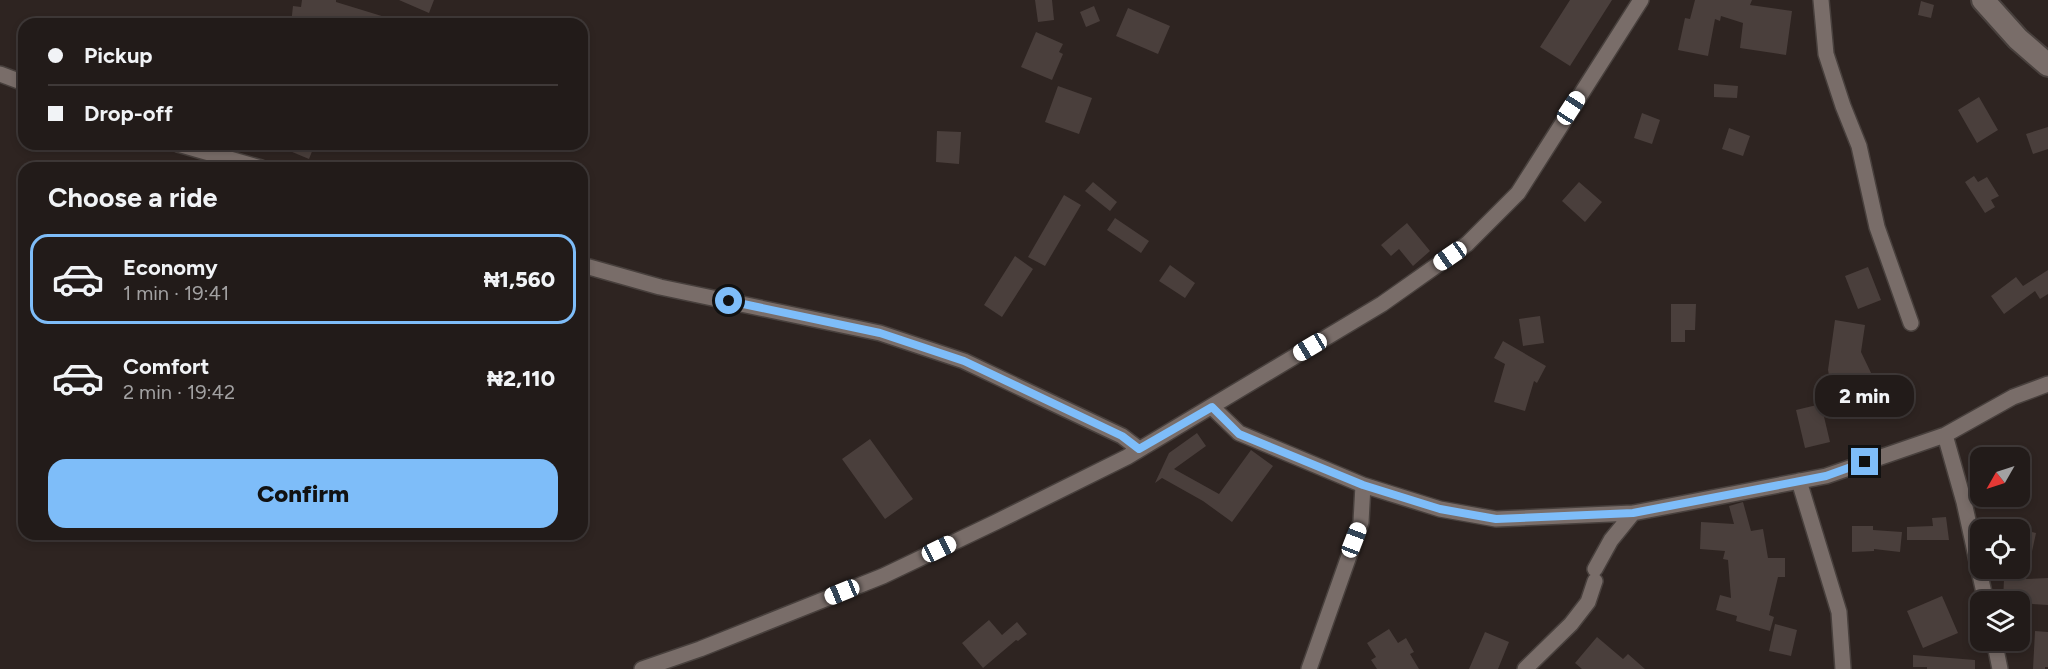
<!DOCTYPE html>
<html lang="en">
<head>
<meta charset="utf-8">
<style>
	:root { --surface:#221b19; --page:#2e2826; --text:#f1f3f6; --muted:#a2a1a2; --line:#3f3938; --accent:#7ebdf9 }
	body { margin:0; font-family:Figtree,sans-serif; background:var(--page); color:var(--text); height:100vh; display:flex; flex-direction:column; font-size:22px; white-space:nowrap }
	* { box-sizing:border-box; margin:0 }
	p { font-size:20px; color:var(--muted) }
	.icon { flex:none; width:33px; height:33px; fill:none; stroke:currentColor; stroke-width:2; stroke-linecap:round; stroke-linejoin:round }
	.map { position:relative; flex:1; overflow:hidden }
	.drawer { position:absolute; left:18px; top:162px; width:570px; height:378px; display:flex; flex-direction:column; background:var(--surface); border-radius:18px; box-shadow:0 3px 9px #0003,0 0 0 2px var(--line) }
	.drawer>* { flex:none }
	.banner { position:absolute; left:18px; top:18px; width:570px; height:132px; border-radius:18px; box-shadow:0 3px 9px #0003,0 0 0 2px var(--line); display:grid; align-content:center; height:132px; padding:0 30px; background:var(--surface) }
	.needle { width:39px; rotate:231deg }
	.controls { position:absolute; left:1970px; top:447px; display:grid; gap:12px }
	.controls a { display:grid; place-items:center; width:60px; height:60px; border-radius:12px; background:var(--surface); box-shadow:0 3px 9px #0003,0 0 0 2px var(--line); font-size:30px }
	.end { position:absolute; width:27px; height:27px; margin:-14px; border:8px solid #7ebdf9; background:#111; box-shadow:0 0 0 3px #111 }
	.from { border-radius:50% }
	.bubble { position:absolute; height:42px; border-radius:18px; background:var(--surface); box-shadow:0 3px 9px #0003,0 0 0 2px var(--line); font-size:20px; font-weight:800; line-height:42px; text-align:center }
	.car { position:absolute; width:18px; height:36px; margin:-18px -9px; border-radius:8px; box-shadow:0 0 4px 2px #0007; background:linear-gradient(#fff 24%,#345 0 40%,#fff 0 76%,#345 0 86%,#fff 0) }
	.banner b { display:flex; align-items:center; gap:21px; height:57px; font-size:22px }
	.banner b+b { border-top:2px solid var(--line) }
	.banner i { width:15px; height:15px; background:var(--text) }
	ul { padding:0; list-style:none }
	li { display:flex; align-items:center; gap:18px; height:90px; margin:0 12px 9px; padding:0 18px; border:3px solid transparent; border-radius:18px }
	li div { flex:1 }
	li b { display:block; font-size:22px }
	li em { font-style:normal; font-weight:800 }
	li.selected { border-color:var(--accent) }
	li>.icon { width:54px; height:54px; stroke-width:1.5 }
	h2 { padding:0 30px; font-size:27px; line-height:72px }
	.cta { display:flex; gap:12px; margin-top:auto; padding:12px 30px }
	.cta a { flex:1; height:69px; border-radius:18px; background:var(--accent); color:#111; font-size:24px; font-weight:800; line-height:69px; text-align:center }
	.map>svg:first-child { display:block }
	.building { fill:#4a3f3c }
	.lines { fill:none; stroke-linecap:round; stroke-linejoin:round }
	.street-casing { stroke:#48403d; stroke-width:18 }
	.secondary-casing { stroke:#48403d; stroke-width:26 }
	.street { stroke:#796d69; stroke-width:15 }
	.secondary { stroke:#796d69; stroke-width:22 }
	.route { stroke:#7ebdf9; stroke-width:8 }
</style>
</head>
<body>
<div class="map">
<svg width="2048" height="669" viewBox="0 0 2048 669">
	<rect width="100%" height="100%" fill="#2e2421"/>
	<path class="building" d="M 302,0 L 336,0 L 336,2 L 398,21 L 397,24 L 291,24 L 293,6 L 301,7 Z
		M 399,0 L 434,0 L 429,13 Z
		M 1035,0 L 1052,0 L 1054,20 L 1038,22 Z
		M 1570,0 L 1612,0 L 1570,66 L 1540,47 Z
		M 1695,0 L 1752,0 L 1750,5 L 1792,11 L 1786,55 L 1740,48 L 1743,23 L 1721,16 L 1720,21 L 1715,19 L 1708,56 L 1678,50 L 1685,18 L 1690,19 Z
		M 1921,1 L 1934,5 L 1931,18 L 1918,15 Z
		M 1094,6 L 1100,21 L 1086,27 L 1080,12 Z
		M 1128,8 L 1170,26 L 1158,54 L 1116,36 Z
		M 1036,32 L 1063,44 L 1059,52 L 1063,54 L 1052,80 L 1021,67 Z
		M 1714,84 L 1738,86 L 1737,98 L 1714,97 Z
		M 1058,86 L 1092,98 L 1079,134 L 1045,122 Z
		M 1979,97 L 1998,130 L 1977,143 L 1958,110 Z
		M 1642,113 L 1660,120 L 1652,144 L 1634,138 Z
		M 2048,127 L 2048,149 L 2033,154 L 2026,134 Z
		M 1729,128 L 1750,136 L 1743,156 L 1722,149 Z
		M 937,131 L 961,132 L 959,164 L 936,162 Z
		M 273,144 L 315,144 L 309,159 Z
		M 1974,176 L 1978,182 L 1987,177 L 1999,196 L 1991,200 L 1995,207 L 1985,213 L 1965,182 Z
		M 1093,182 L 1117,202 L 1110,211 L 1085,191 Z
		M 1579,182 L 1602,202 L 1585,222 L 1562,201 Z
		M 1064,195 L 1081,205 L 1045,266 L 1028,257 Z
		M 1115,218 L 1149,241 L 1141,253 L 1107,230 Z
		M 1407,223 L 1430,251 L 1413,266 L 1399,249 L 1391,256 L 1381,245 Z
		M 1015,256 L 1033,269 L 1002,317 L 984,305 Z
		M 1170,265 L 1195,283 L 1185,298 L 1159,281 Z
		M 1868,267 L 1881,300 L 1858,309 L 1845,276 Z
		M 2048,270 L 2048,294 L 2040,299 L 2035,291 L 2004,314 L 1991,296 L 2016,277 L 2023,286 Z
		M 1671,304 L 1696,304 L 1695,330 L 1685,330 L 1685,342 L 1671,342 Z
		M 1540,316 L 1544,343 L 1523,346 L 1519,319 Z
		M 1835,320 L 1865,325 L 1861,352 L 1873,377 L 1862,382 L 1860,378 L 1831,385 L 1828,370 Z
		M 1503,341 L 1546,366 L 1537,383 L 1534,381 L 1525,411 L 1494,402 L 1505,364 L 1494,358 Z
		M 1821,404 L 1830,442 L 1805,448 L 1796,410 Z
		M 1197,433 L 1206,446 L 1174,469 L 1219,494 L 1251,450 L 1273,466 L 1232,522 L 1203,501 L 1162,478 L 1155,483 L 1169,453 Z
		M 870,439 L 913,499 L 885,519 L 842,459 Z
		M 1743,502 L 1751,531 L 1763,529 L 1768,558 L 1785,558 L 1785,577 L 1778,577 L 1769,615 L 1774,617 L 1770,631 L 1746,624 L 1736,621 L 1737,616 L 1716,610 L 1720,595 L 1731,598 L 1728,560 L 1723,559 L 1725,551 L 1700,549 L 1701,522 L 1734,524 L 1729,506 Z
		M 1946,517 L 1949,540 L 1907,540 L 1907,527 L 1933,526 L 1932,518 Z
		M 1852,526 L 1873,526 L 1873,530 L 1902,532 L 1900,552 L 1874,549 L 1874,551 L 1852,552 Z
		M 2019,529 L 2036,533 L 2026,579 L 2048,578 L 2048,605 L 2003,602 L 2004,579 L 2019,579 Z
		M 1942,596 L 1958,633 L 1923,648 L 1907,611 Z
		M 989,620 L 1002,635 L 1017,622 L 1027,634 L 1018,641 L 1016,640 L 983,668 L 962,643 Z
		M 1775,624 L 1797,630 L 1791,656 L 1769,651 Z
		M 1389,629 L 1398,643 L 1406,638 L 1414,652 L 1410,654 L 1419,669 L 1377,669 L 1371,660 L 1376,657 L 1367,643 Z
		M 2035,631 L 2048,632 L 2048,667 L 2045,667 L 2045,669 L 2033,669 Z
		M 1485,632 L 1509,642 L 1498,669 L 1469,669 Z
		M 1597,637 L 1623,659 L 1628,654 L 1645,669 L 1582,669 L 1575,663 Z
		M 1913,655 L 1975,660 L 1975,669 L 1927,669 L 1927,667 L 1913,667 Z"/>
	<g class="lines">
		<defs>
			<path id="street" d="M 1821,0 L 1826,54 L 1843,106 L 1859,146 L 1877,227 L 1911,323
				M 0,74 L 24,83
				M 178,144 L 261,168
				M 582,265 L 660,287 L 880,333 L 964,361 L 1122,436 L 1139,449
				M 1212,407 L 1239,433 L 1363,485 L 1361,522 L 1309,669
				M 1799,481 L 1839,612 L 1843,669
				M 1363,485 L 1440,509 L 1496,519 L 1633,513 L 1826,476 L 1945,435
				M 1595,569 L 1611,540 L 1633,513
				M 1986,602 L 1964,502 L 1945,435 L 2013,397 L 2048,384
				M 1994,640 L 2000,669
				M 642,669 L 700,649 L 883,576 L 996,522 L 1127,457 L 1382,304 L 1467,244 L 1518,193 L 1641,0
				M 1525,669 L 1571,624 L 1588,602 L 1595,581"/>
			<path id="secondary" d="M 1983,0 L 2018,39 L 2048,65"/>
		</defs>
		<use href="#street" class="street-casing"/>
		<use href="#secondary" class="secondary-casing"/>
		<use href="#street" class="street"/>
		<use href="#secondary" class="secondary"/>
	</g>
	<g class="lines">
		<path class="route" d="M 729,301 L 880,333 L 964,361 L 1122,436 L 1139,449 L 1212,407 L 1239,434 L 1363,485 L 1440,509 L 1496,519 L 1633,513 L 1826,476 L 1865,462"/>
	</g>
</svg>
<div class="controls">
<a><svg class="needle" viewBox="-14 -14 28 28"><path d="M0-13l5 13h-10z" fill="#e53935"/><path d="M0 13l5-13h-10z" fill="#a2a1a2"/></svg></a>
<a><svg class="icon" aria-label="locate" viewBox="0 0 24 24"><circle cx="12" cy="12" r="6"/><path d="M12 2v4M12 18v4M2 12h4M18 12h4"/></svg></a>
<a><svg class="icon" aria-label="layers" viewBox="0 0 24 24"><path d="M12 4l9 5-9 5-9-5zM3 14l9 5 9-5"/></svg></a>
</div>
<i class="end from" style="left:729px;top:301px"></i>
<i class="end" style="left:1865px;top:462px"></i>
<div class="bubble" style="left:1815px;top:375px;width:99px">2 min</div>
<i class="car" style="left:1571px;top:108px;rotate:33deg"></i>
<i class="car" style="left:1450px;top:256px;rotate:235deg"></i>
<i class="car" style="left:1310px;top:347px;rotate:239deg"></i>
<i class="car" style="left:1354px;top:540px;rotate:21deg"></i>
<i class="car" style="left:939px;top:549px;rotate:64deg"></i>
<i class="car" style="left:842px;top:592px;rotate:248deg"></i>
<div class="banner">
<b><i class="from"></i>Pickup</b>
<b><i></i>Drop-off</b>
</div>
<section class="drawer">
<h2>Choose a ride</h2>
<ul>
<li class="selected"><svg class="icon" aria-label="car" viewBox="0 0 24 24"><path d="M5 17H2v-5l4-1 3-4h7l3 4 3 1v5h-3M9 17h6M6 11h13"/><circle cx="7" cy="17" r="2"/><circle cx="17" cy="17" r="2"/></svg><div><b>Economy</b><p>1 min · 19:41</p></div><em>₦1,560</em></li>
<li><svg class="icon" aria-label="car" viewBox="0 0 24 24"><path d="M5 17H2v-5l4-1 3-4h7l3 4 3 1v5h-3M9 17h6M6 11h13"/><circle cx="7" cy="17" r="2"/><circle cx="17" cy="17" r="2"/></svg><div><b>Comfort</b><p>2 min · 19:42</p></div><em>₦2,110</em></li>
</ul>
<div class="cta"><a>Confirm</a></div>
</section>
</div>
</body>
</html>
